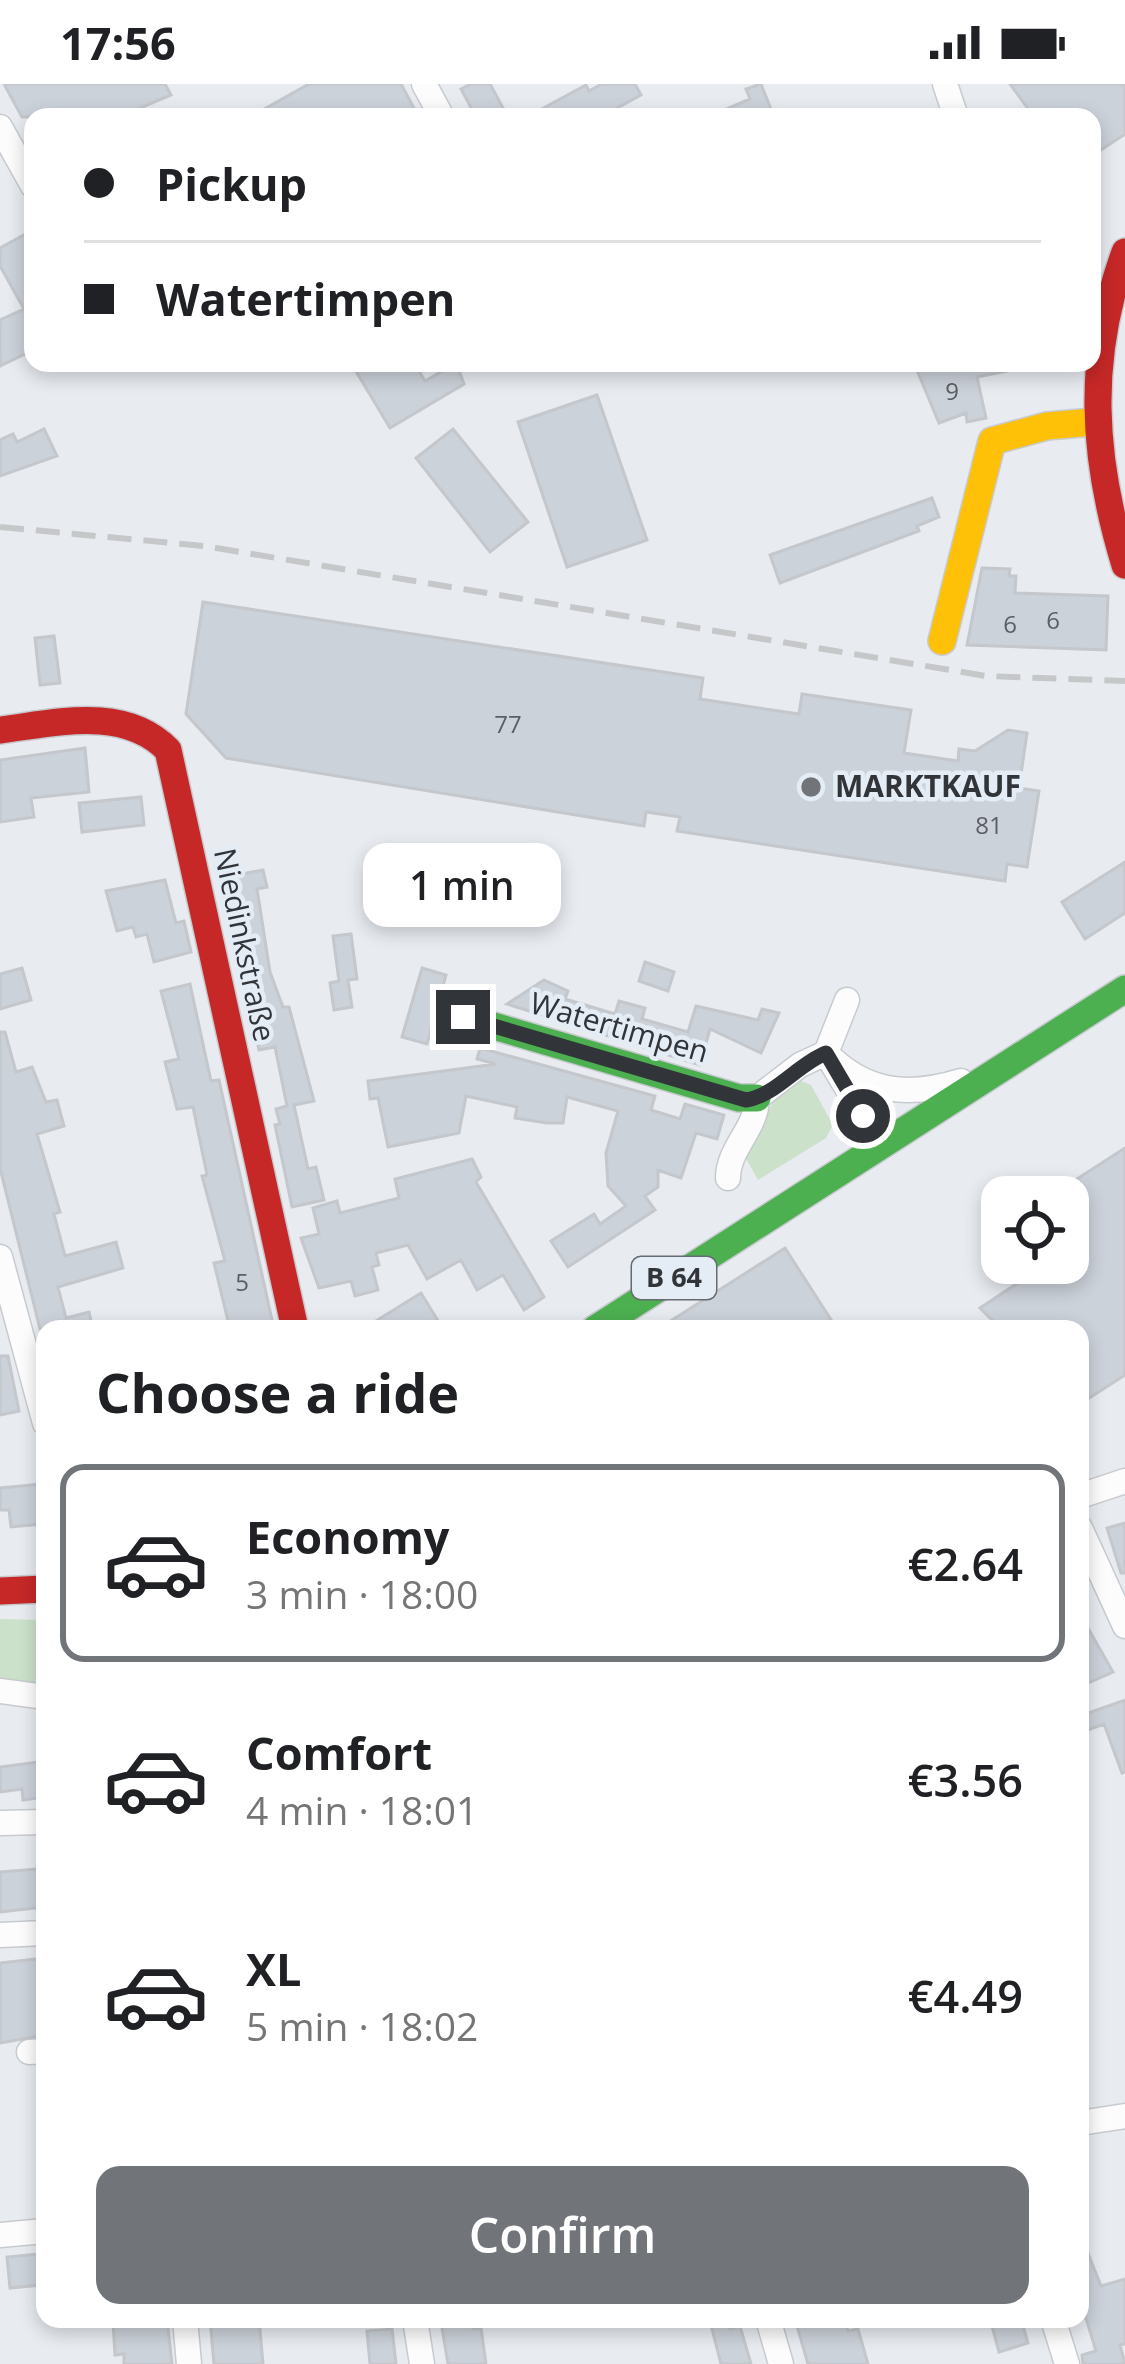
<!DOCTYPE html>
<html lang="en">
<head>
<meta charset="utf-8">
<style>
	:root { --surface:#fff; --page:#f6f6f6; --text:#202124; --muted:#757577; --line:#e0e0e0; --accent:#717479 }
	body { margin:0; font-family:"Open Sans",sans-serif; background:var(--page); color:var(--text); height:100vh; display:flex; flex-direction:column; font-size:45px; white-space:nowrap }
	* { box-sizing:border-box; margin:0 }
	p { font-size:39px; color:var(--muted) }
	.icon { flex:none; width:66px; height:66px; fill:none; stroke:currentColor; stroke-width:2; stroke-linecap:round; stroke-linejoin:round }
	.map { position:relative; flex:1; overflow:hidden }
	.details { position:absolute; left:36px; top:1236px; width:1053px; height:1008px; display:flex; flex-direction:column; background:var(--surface); border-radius:24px; box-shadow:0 6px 18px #0003 }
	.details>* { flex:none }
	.top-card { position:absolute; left:24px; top:24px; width:1077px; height:264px; border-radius:24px; box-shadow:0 6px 18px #0003; display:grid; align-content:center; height:264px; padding:0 60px; background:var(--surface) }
	.controls { position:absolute; left:981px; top:1092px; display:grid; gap:24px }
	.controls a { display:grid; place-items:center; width:108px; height:108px; border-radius:24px; background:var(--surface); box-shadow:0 6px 18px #0003; font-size:60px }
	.end { position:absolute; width:54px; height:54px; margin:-27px; border:15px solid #313438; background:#fff; box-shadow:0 0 0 6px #fff }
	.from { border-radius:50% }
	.bubble { position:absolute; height:84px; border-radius:24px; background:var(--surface); box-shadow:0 6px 18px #0003; font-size:39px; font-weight:600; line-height:84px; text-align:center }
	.top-card b { display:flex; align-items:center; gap:42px; height:114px; font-size:45px }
	.top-card b+b { border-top:3px solid var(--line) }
	.top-card i { width:30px; height:30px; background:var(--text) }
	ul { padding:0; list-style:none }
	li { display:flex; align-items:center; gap:36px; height:198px; margin:0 24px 18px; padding:0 36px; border:6px solid transparent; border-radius:24px }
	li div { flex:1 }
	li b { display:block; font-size:45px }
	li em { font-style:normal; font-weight:600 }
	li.selected { border-color:var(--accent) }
	li>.icon { width:108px; height:108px; stroke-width:1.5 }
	h2 { padding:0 60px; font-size:54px; line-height:144px }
	.cta { display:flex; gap:24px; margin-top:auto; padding:24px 60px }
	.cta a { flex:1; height:138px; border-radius:24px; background:var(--accent); color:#fff; font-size:48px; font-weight:600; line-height:138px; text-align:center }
	.status { display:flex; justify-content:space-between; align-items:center; height:84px; padding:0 60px; background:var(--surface); direction:ltr }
	.status svg { height:33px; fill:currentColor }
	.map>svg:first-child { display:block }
	.green { fill:#cbe1c9 }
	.building { fill:#ccd2da; stroke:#c4c7cb; stroke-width:3 }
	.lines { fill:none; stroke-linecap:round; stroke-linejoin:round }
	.street-casing { stroke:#c7cace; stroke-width:27 }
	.fast-casing { stroke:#c7cace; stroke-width:30 }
	.slow-casing { stroke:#c7cace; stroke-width:30 }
	.jam-casing { stroke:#c7cace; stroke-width:30 }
	.street { stroke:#fcfcfd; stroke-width:24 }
	.fast { stroke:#4caf50; stroke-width:27 }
	.slow { stroke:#ffc107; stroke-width:27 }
	.jam { stroke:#c62828; stroke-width:27 }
	.rail { stroke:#c6c7c9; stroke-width:6; stroke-dasharray:24 12; stroke-linecap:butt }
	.route { stroke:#313438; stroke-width:15 }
	.poi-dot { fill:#717479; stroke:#e4ecf5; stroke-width:4.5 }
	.labels { text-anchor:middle; stroke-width:9; stroke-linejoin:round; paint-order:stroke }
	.number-label { font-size:24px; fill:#5b5f64 }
	.shield { fill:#e4ecf5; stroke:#676b71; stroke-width:3 }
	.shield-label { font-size:27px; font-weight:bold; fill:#313438 }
	.poi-label { font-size:30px; font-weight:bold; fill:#313438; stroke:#e4ecf5; text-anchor:start }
	.street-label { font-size:30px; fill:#313438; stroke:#e4ecf5 }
</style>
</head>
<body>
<div class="status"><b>17:56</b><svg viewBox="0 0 49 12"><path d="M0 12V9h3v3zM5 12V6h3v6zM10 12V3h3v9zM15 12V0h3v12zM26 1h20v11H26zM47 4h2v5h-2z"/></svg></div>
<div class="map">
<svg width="1125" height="2280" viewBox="0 0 1125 2280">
	<rect width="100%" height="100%" fill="#e8ecf1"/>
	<path class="green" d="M 801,997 L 811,1001 L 833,1041 L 826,1054 L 758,1096 L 744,1071 L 774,1017 Z
		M 0,1535 L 45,1536 L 45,1602 L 0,1595 Z"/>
	<path class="building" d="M 4,0 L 165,0 L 171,11 L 119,33 L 22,33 Z
		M 309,0 L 401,0 L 415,26 L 405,33 L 250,33 Z
		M 471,0 L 490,0 L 508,33 L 476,33 L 461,5 Z
		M 602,0 L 635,0 L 641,11 L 601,33 L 527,33 L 586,1 L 589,7 Z
		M 761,0 L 774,33 L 708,33 L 750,15 L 746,5 Z
		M 1010,0 L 1125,0 L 1125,50 L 1092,72 L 1092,33 L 1034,33 Z
		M 33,146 L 33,266 L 0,282 L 0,236 L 24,225 L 0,182 L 0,164 Z
		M 351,279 L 414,279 L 425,297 L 456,279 L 464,300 L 390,344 Z
		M 914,279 L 942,279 L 944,285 L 961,279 L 1006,279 L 1007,287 L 977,293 L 986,334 L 967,338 L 966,329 L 939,339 Z
		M 597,311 L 647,456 L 567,483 L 518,338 Z
		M 44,345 L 57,372 L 0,392 L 0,356 L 13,350 L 17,358 Z
		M 453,345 L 528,438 L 490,468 L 416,374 Z
		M 932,414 L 939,433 L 917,442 L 919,447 L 780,499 L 770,471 Z
		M 982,484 L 1010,485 L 1009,492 L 1016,492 L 1015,509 L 1108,512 L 1106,566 L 967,561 Z
		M 203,518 L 703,594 L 700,615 L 799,630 L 802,610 L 911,626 L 904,669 L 958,677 L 959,665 L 975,667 L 1008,646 L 1027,649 L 1019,704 L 1039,707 L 1027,783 L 1007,780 L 1005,797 L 677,747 L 680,733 L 646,728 L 644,742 L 226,674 L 186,630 Z
		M 54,552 L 60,599 L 40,601 L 35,554 Z
		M 85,664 L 89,708 L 31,714 L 34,733 L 0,738 L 0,676 Z
		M 141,713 L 144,741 L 82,748 L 79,719 Z
		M 1125,778 L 1125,829 L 1085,855 L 1062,818 Z
		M 235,783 L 237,791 L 263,786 L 267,803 L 257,805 L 270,888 L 283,923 L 289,923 L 314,1017 L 294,1021 L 308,1085 L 316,1083 L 324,1116 L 292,1123 L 275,1041 L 280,1040 L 276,1025 L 287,1022 L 275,963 L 259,966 L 219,786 Z
		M 165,796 L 176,839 L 184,837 L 191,868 L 154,878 L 147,850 L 136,853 L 133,843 L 117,847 L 106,807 Z
		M 351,850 L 357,895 L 348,896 L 352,923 L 334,926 L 330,899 L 339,897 L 333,852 Z
		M 645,878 L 674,888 L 668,907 L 639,897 Z
		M 22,884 L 31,916 L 0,925 L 0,890 Z
		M 422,884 L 446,891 L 427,960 L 402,953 Z
		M 544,896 L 568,907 L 565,915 L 615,930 L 619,917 L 645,924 L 642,935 L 688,948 L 696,922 L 758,936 L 762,925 L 779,929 L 761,969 L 710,945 L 700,981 L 507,920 Z
		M 190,900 L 211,997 L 219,996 L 274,1245 L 225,1245 L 228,1237 L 214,1179 L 225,1177 L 202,1092 L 207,1091 L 193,1023 L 177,1025 L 165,978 L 179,975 L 161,907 Z
		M 0,948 L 5,948 L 16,988 L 32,983 L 46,1018 L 57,1016 L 64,1042 L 37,1050 L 60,1128 L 54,1130 L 65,1172 L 116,1158 L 123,1184 L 58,1203 L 66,1234 L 89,1228 L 93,1245 L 40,1245 L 0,1084 Z
		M 480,964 L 655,1012 L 651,1026 L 680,1035 L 685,1020 L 724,1031 L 717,1055 L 696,1049 L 681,1094 L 658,1086 L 658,1103 L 645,1112 L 655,1126 L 568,1183 L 551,1157 L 594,1130 L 600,1140 L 626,1122 L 608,1102 L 606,1069 L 618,1027 L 567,1013 L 563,1039 L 547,1039 L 515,1034 L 517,1023 L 466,1012 L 459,1049 L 388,1063 L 378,1014 L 370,1015 L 368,997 L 496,980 L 477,975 Z
		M 1125,1064 L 1125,1291 L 1080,1320 L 1080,1245 L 1001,1245 L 980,1224 L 1048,1179 L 1068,1179 L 1068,1166 L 1075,1161 L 1068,1151 L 1068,1113 L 1049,1113 Z
		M 472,1075 L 481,1093 L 476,1098 L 544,1213 L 524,1226 L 503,1191 L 477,1206 L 461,1176 L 427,1195 L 408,1161 L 376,1169 L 379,1181 L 372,1183 L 378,1206 L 355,1212 L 351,1197 L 319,1204 L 301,1154 L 319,1150 L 313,1124 L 337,1117 L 340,1129 L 399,1114 L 395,1095 Z
		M 785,1164 L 837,1245 L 658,1245 Z
		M 421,1209 L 443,1245 L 363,1245 Z
		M 0,1272 L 8,1272 L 19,1327 L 0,1331 Z
		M 42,1400 L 45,1440 L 11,1443 L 9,1426 L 0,1426 L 0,1404 Z
		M 1125,1439 L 1125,1489 L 1121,1489 L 1107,1444 Z
		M 1080,1530 L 1113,1588 L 1088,1599 L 1080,1578 Z
		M 1125,1616 L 1125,1688 L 1122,1689 L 1104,1640 L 1085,1647 L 1080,1632 Z
		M 39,1678 L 40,1685 L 45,1684 L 45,1713 L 23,1716 L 22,1705 L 0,1708 L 0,1683 Z
		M 36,1785 L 39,1797 L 45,1796 L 45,1823 L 0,1828 L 0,1788 Z
		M 45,1874 L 45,1951 L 0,1959 L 0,1879 Z
		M 1080,2149 L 1101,2202 L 1125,2195 L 1125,2260 L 1120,2261 L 1125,2280 L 1083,2280 L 1082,2271 L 1096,2267 L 1080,2215 Z
		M 40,2170 L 43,2201 L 10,2204 L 7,2173 Z
		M 140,2235 L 167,2235 L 172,2280 L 124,2280 L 124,2270 L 115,2271 L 113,2239 Z
		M 210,2235 L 259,2235 L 263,2280 L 214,2280 Z
		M 471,2235 L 473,2245 L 481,2244 L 486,2280 L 448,2280 L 441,2238 Z
		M 795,2235 L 836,2235 L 845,2237 L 848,2247 L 858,2245 L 868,2280 L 808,2280 Z
		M 990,2235 L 1021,2235 L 1028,2259 L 999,2268 Z
		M 728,2236 L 730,2245 L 740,2242 L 751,2280 L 721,2280 L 711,2241 Z
		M 392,2245 L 396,2280 L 370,2280 L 367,2247 Z"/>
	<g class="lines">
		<defs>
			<path id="street" d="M 424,0 L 442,33
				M 945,0 L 956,33
				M 0,43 L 33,102
				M 847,916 L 826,969 L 881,1061
				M 826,969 C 866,1010 909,1013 961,997
				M 728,1094 C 728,1064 757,1045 757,1014 L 800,981 L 826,969
				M 0,1173 L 45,1339
				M 1080,1412 L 1125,1397
				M 1080,1444 L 1125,1542
				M 0,1607 L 45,1613
				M 0,1739 L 45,1738
				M 0,1851 L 45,1849
				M 29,1968 L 45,1967
				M 1080,2039 L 1125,2032
				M 0,2151 L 45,2147
				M 185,2235 L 189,2280
				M 415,2235 L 422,2280
				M 768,2235 L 781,2280
				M 1053,2235 L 1067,2280"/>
			<path id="fast" d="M 463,933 L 739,1014 L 757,1014
				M 595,1245 L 1125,905"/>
			<path id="slow" d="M 942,557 L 992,357 L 1047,342 L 1093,338"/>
			<path id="jam" d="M 1125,168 C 1086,275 1092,373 1125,481
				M 0,646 C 56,639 124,621 168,666 L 295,1245
				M 0,1507 L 45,1505"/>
		</defs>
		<use href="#street" class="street-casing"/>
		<use href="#fast" class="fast-casing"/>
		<use href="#slow" class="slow-casing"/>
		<use href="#jam" class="jam-casing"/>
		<use href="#street" class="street"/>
		<use href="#fast" class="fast"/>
		<use href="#slow" class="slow"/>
		<use href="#jam" class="jam"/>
		<path class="rail" d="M 0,443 L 204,462 L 986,592 L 1125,597"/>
	</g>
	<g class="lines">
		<path class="route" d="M 463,933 L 746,1016 C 775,1012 798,980 826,969 L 863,1032"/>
	</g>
	<circle class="poi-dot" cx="811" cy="703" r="12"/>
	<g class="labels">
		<g class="number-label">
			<text x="952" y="316">9</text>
			<text x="1053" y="545">6</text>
			<text x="1010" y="549">6</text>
			<text x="508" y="649">77</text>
			<text x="989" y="750">81</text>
			<text x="242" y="1207">5</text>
		</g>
		<rect class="shield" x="632" y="1173" width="84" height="42" rx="9"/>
		<g class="shield-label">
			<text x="674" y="1203">B 64</text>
		</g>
		<g class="poi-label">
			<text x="835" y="713">MARKTKAUF</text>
		</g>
		<g class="street-label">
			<text transform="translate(244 861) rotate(78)" y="10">Niedinkstraße</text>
			<text transform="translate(619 944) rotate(16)" y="10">Watertimpen</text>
		</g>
	</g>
</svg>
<div class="controls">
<a><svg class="icon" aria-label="locate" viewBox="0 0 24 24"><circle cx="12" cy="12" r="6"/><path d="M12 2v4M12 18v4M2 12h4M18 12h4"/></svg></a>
</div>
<i class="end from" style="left:863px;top:1032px"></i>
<i class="end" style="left:463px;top:933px"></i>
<div class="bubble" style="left:363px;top:759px;width:198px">1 min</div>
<div class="top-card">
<b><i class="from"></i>Pickup</b>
<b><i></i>Watertimpen</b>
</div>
<section class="details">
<h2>Choose a ride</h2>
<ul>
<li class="selected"><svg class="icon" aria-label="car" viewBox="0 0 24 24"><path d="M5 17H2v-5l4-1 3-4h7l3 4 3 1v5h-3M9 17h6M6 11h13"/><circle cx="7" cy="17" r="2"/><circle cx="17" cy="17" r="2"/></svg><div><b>Economy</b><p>3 min · 18:00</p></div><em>€2.64</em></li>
<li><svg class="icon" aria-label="car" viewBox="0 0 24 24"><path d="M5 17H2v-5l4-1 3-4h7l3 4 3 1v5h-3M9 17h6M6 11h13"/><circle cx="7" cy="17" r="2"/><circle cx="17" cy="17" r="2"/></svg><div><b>Comfort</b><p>4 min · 18:01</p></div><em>€3.56</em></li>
<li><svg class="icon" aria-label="car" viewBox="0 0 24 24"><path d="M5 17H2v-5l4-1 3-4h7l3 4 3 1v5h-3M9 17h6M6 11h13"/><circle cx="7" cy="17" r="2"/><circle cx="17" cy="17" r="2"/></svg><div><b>XL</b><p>5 min · 18:02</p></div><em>€4.49</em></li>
</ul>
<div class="cta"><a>Confirm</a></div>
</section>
</div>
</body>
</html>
